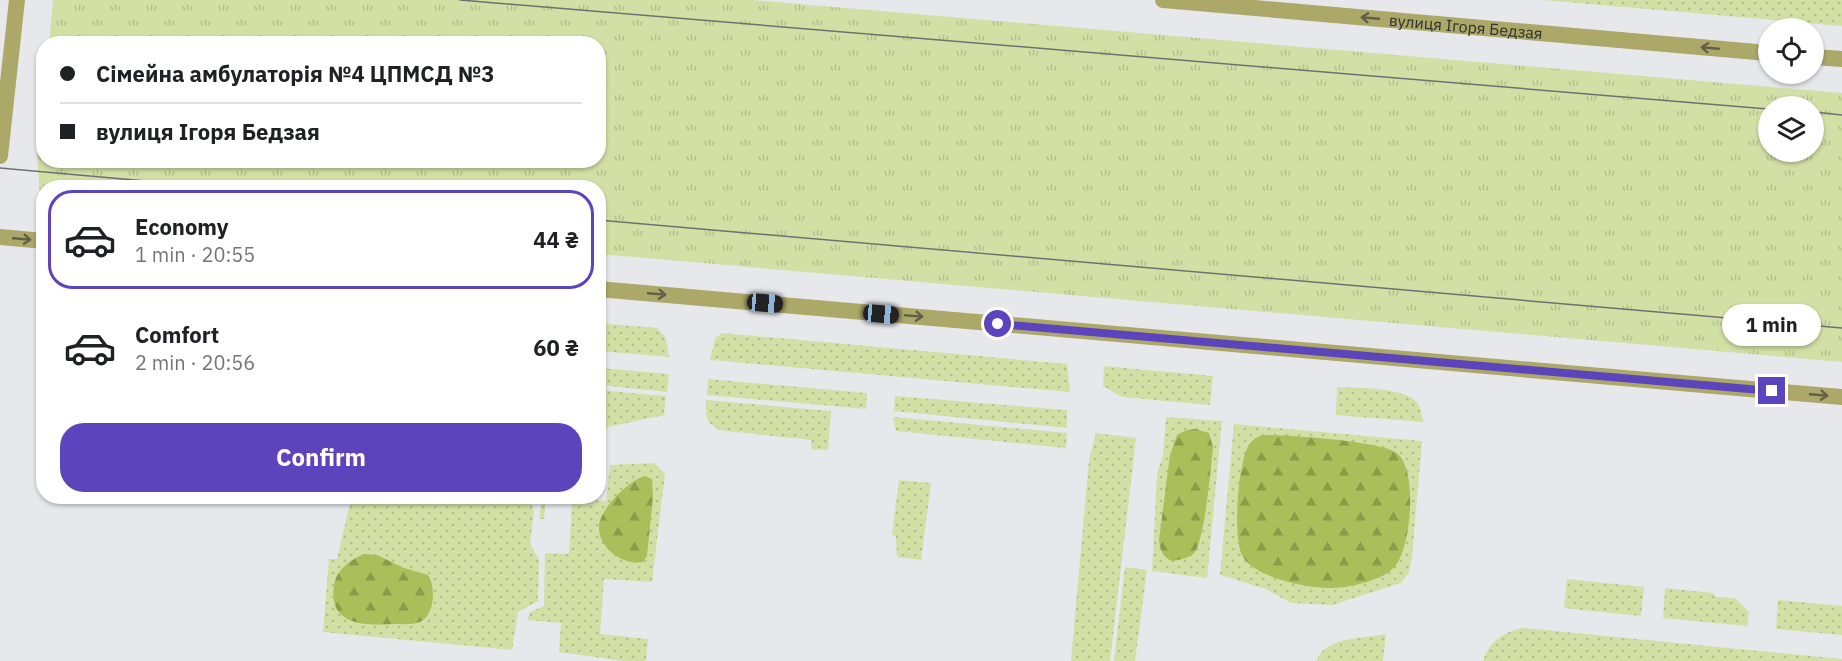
<!DOCTYPE html>
<html lang="en">
<head>
<meta charset="utf-8">
<style>
	:root { --surface:#fff; --page:#f6f6f6; --text:#202124; --muted:#757577; --line:#e0e0e0; --accent:#5c44bc }
	body { margin:0; font-family:"IBM Plex Sans",sans-serif; background:var(--page); color:var(--text); height:100vh; display:flex; flex-direction:column; font-size:22px; white-space:nowrap }
	* { box-sizing:border-box; margin:0 }
	p { font-size:20px; color:var(--muted) }
	.icon { flex:none; width:33px; height:33px; fill:none; stroke:currentColor; stroke-width:2; stroke-linecap:round; stroke-linejoin:round }
	.map { position:relative; flex:1; overflow:hidden }
	.sheet { position:absolute; left:36px; top:180px; width:570px; height:324px; display:flex; flex-direction:column; background:var(--surface); border-radius:24px; box-shadow:0 2px 4px #0004 }
	.sheet>* { flex:none }
	.banner { position:absolute; left:36px; top:36px; width:570px; height:132px; border-radius:24px; box-shadow:0 2px 4px #0004; display:grid; align-content:center; height:132px; padding:0 24px; background:var(--surface) }
	.buttons { position:absolute; left:1758px; top:18px; display:grid; gap:12px }
	.buttons a { display:grid; place-items:center; width:66px; height:66px; border-radius:50%; background:var(--surface); box-shadow:0 2px 4px #0004; font-size:30px }
	.end { position:absolute; width:27px; height:27px; margin:-14px; border:8px solid #5c44bc; background:#fff; box-shadow:0 0 0 3px #fff }
	.from { border-radius:50% }
	.bubble { position:absolute; height:42px; border-radius:21px; background:var(--surface); box-shadow:0 2px 4px #0004; font-size:20px; font-weight:700; line-height:42px; text-align:center }
	.car { position:absolute; width:18px; height:36px; margin:-18px -9px; border-radius:8px; box-shadow:0 0 4px 2px #0007; background:linear-gradient(#222 24%,#8ab4d8 0 40%,#222 0 76%,#8ab4d8 0 86%,#222 0) }
	.banner b { display:flex; align-items:center; gap:21px; height:57px; font-size:22px }
	.banner b+b { border-top:2px solid var(--line) }
	.banner i { width:15px; height:15px; background:var(--text) }
	ul { padding:10px 0 0; list-style:none }
	li { display:flex; align-items:center; gap:18px; height:99px; margin:0 12px 9px; padding:0 12px; border:3px solid transparent; border-radius:24px }
	li div { flex:1 }
	li b { display:block; font-size:22px }
	li em { font-style:normal; font-weight:700 }
	li.active { border-color:var(--accent) }
	li>.icon { width:54px; height:54px; stroke-width:1.5 }
	.button { display:flex; gap:12px; margin-top:auto; padding:12px 24px }
	.button a { flex:1; height:69px; border-radius:24px; background:var(--accent); color:#fff; font-size:24px; font-weight:700; line-height:69px; text-align:center }
	.map>svg:first-child { display:block }
	.grass { fill:url(#grass-dots) }
	.forest { fill:url(#forest-firs) }
	.park { fill:url(#park-tufts); fill-rule:evenodd }
	.lines { fill:none; stroke-linecap:round; stroke-linejoin:round }
	.minor { stroke:#aca868; stroke-width:16 }
	.tertiary { stroke:#aca868; stroke-width:16 }
	.tram { stroke:#6f7072; stroke-width:1.5 }
	.oneway { stroke:#615f47 }
	.route { stroke:#5c44bc; stroke-width:8 }
	.labels { text-anchor:middle; stroke-width:6; stroke-linejoin:round; paint-order:stroke }
	.street-label { font-size:16px; fill:#2f2f31; stroke:#fff }
</style>
</head>
<body>
<div class="map">
<svg width="1842" height="661" viewBox="0 0 1842 661">
	<defs>
		<pattern id="grass-dots" width="8" height="8" patternUnits="userSpaceOnUse" patternTransform="scale(1.5)"><rect width="8" height="8" fill="#d2e0a5"/><path d="M2 2h.1M6 6h.1" fill="none" stroke="#b5c08e" stroke-width="1.8" stroke-linecap="round"/></pattern>
		<pattern id="forest-firs" width="22" height="20" patternUnits="userSpaceOnUse" patternTransform="scale(1.5)"><rect width="22" height="20" fill="#aabe59"/><path d="M5 1l3.5 6h-7zM16 11l3.5 6h-7z" fill="#8b9b4a"/></pattern>
		<pattern id="park-tufts" width="24" height="20" patternUnits="userSpaceOnUse" patternTransform="scale(1.5)"><rect width="24" height="20" fill="#d2e0a5"/><path d="M3 7l-1-3M5 7V3M7 7l1-3M15 17l-1-3M17 17v-4M19 17l1-3" fill="none" stroke="#b5c08e"/></pattern>
	</defs>
	<rect width="100%" height="100%" fill="#e6e8ec"/>
	<path class="grass" d="M 1543,0 L 1842,0 L 1842,26 Z
		M 599,323 L 657,328 L 666,338 L 669,357 L 599,351 Z
		M 722,333 L 1067,364 L 1070,392 L 710,360 L 715,338 Z
		M 1104,366 L 1213,376 L 1210,405 L 1122,397 L 1103,386 Z
		M 599,368 L 669,374 L 667,392 L 599,385 Z
		M 708,379 L 867,393 L 866,409 L 707,395 Z
		M 1337,387 C 1356,388 1408,387 1418,404 C 1421,409 1422,417 1424,422 L 1336,415 Z
		M 598,390 L 666,396 L 664,415 L 599,429 Z
		M 895,396 L 1067,410 L 1067,428 L 894,411 Z
		M 706,400 L 831,411 L 828,450 L 811,449 L 811,440 L 719,430 C 704,421 706,416 706,400 Z
		M 893,417 L 1067,433 L 1066,448 L 896,431 Z
		M 1166,417 L 1222,421 L 1207,578 L 1152,571 L 1157,474 L 1163,454 Z
		M 1234,424 L 1422,441 L 1412,557 L 1409,572 L 1401,583 L 1332,605 L 1291,603 L 1266,589 L 1220,575 Z
		M 1096,433 L 1136,438 L 1110,661 L 1071,661 L 1089,460 Z
		M 654,463 L 665,474 L 652,582 L 604,579 L 600,634 L 648,639 L 646,661 L 623,661 L 559,652 L 561,623 L 527,620 L 530,612 L 544,606 L 545,553 L 569,554 L 572,503 L 546,501 L 544,519 L 539,519 L 542,497 L 606,501 L 610,465 Z
		M 899,480 L 931,483 L 921,560 L 897,557 L 896,536 L 892,535 Z
		M 353,497 L 530,497 L 534,512 L 530,543 L 539,560 L 538,601 L 518,612 L 512,650 L 323,632 L 329,559 L 337,559 L 350,503 Z
		M 1125,567 L 1147,570 L 1135,661 L 1114,661 Z
		M 1567,579 L 1644,587 L 1641,616 L 1564,608 Z
		M 1665,588 L 1713,593 L 1716,597 L 1735,598 L 1749,612 L 1747,626 L 1663,618 Z
		M 1778,600 L 1842,606 L 1842,635 L 1776,629 Z
		M 1523,628 L 1842,659 L 1842,661 L 1483,661 C 1489,641 1504,632 1523,628 Z
		M 1386,634 L 1383,661 L 1316,661 C 1326,636 1363,639 1386,634 Z"/>
	<path class="forest" d="M 1195,429 L 1209,433 L 1213,447 C 1211,466 1205,540 1194,553 C 1189,558 1179,560 1172,561 C 1163,558 1160,549 1159,540 L 1170,455 L 1177,435 L 1187,430 Z
		M 1263,435 C 1285,435 1385,441 1398,454 C 1417,472 1411,538 1399,560 C 1394,570 1386,575 1375,579 C 1363,584 1348,587 1335,588 C 1311,589 1257,579 1243,557 C 1232,541 1238,461 1249,445 C 1253,439 1257,437 1263,435 Z
		M 645,476 L 652,479 L 653,496 L 647,556 L 643,562 C 623,566 597,547 599,525 C 601,508 629,480 645,476 Z
		M 365,554 L 377,555 L 404,568 L 428,575 C 436,587 435,615 420,622 C 413,625 401,624 393,624 C 362,626 325,624 335,581 C 338,569 354,557 365,554 Z"/>
	<path class="park" d="M 53,0 L 752,0 L 1842,93 L 1842,362 L 599,254 L 598,188 L 44,188 L 43,199 L 40,195 L 37,155 L 43,94 L 44,160 L 598,160 L 598,44 L 49,43 ZM 1768,106 L 1814,106 L 1814,152 L 1768,152 Z"/>
	<g class="lines">
		<path class="minor" d="M 0,156 L 17,0"/>
		<g class="tertiary">
			<path id="s1" d="M 1163,0 L 1768,53"/>
			<path d="M 1814,57 L 1842,59"/>
			<path d="M 0,237 L 44,241"/>
			<path d="M 598,289 L 1842,397"/>
		</g>
		<path class="tram" d="M 460,0 L 1768,109
			M 1814,112 L 1842,115
			M 0,168 L 224,188
			M 598,220 L 1842,328"/>
	</g>
	<defs><path id="oneway-shaft" d="M-6 0H5M1.5-3L5.5 0L1.5 3" fill="none" stroke-width="1.6" stroke-linecap="round" stroke-linejoin="round" transform="scale(1.5)"/></defs>
	<g class="oneway">
		<use href="#oneway-shaft" transform="translate(1370 18) rotate(-175)"/>
		<use href="#oneway-shaft" transform="translate(1710 48) rotate(-175)"/>
		<use href="#oneway-shaft" transform="translate(22 239) rotate(5)"/>
		<use href="#oneway-shaft" transform="translate(657 294) rotate(5)"/>
		<use href="#oneway-shaft" transform="translate(914 316) rotate(5)"/>
		<use href="#oneway-shaft" transform="translate(1819 395) rotate(5)"/>
	</g>
	<g class="lines">
		<path class="route" d="M 998,324 L 1772,391"/>
	</g>
	<g class="labels">
		<g class="street-label">
			<text dy="6" stroke="none"><textPath href="#s1" startOffset="304">вулиця Ігоря Бедзая</textPath></text>
		</g>
	</g>
</svg>
<div class="buttons">
<a><svg class="icon" aria-label="locate" viewBox="0 0 24 24"><circle cx="12" cy="12" r="6"/><path d="M12 2v4M12 18v4M2 12h4M18 12h4"/></svg></a>
<a><svg class="icon" aria-label="layers" viewBox="0 0 24 24"><path d="M12 4l9 5-9 5-9-5zM3 14l9 5 9-5"/></svg></a>
</div>
<i class="end from" style="left:998px;top:324px"></i>
<i class="end" style="left:1772px;top:391px"></i>
<div class="bubble" style="left:1722px;top:304px;width:99px">1 min</div>
<i class="car" style="left:765px;top:303px;rotate:95deg"></i>
<i class="car" style="left:881px;top:314px;rotate:95deg"></i>
<div class="banner">
<b><i class="from"></i>Сімейна амбулаторія №4 ЦПМСД №3</b>
<b><i></i>вулиця Ігоря Бедзая</b>
</div>
<section class="sheet">
<ul>
<li class="active"><svg class="icon" aria-label="car" viewBox="0 0 24 24"><path d="M5 17H2v-5l4-1 3-4h7l3 4 3 1v5h-3M9 17h6M6 11h13"/><circle cx="7" cy="17" r="2"/><circle cx="17" cy="17" r="2"/></svg><div><b>Economy</b><p>1 min · 20:55</p></div><em>44 ₴</em></li>
<li><svg class="icon" aria-label="car" viewBox="0 0 24 24"><path d="M5 17H2v-5l4-1 3-4h7l3 4 3 1v5h-3M9 17h6M6 11h13"/><circle cx="7" cy="17" r="2"/><circle cx="17" cy="17" r="2"/></svg><div><b>Comfort</b><p>2 min · 20:56</p></div><em>60 ₴</em></li>
</ul>
<div class="button"><a>Confirm</a></div>
</section>
</div>
</body>
</html>
